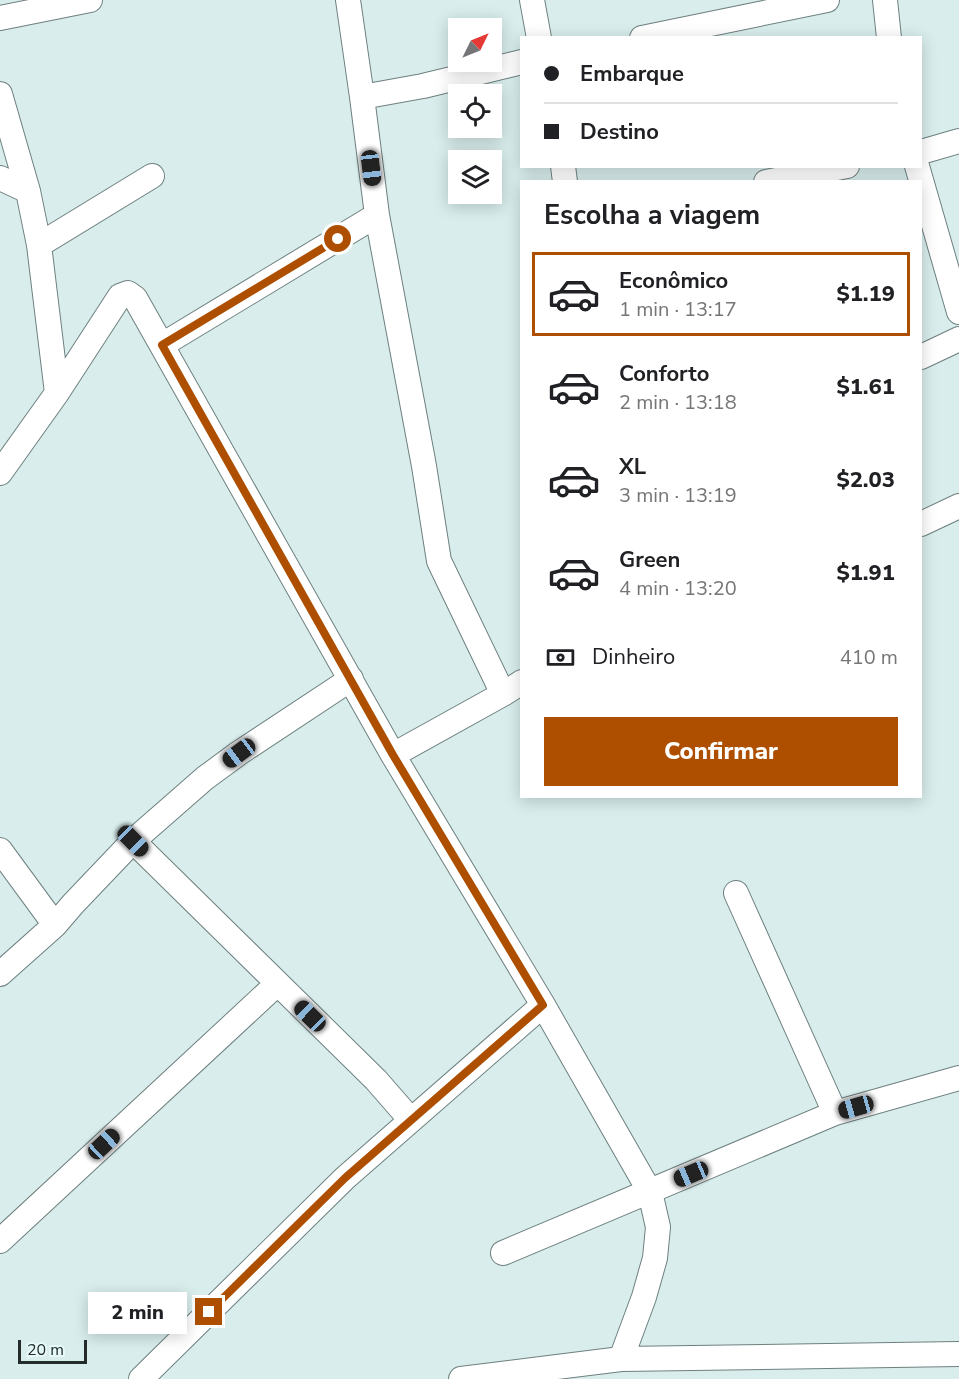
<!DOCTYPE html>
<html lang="pt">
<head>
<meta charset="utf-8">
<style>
	:root { --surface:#fff; --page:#f6f6f6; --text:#202124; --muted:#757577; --line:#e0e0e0; --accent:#ae4f00 }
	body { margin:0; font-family:"Nunito Sans",sans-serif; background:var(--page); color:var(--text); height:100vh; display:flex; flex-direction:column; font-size:22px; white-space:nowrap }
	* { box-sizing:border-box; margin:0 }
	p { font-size:20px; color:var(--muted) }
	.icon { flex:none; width:33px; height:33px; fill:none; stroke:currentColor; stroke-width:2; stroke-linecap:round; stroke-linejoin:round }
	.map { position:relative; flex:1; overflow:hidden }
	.drawer { position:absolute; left:520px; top:180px; width:402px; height:618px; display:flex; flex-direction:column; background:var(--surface); border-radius:0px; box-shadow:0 3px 15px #0003 }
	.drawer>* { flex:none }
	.banner { position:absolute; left:520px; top:36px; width:402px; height:132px; border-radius:0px; box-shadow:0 3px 15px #0003; display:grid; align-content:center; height:132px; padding:0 24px; background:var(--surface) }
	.needle { width:39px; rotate:47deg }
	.controls { position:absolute; left:448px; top:18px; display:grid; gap:12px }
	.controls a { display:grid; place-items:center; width:54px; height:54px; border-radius:0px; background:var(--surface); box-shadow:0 3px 15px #0003; font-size:30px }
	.scale { position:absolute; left:18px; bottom:15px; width:69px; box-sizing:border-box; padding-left:6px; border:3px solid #232b2b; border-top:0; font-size:16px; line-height:21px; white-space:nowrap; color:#232b2b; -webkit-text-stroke:4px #e6fbf9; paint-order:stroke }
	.end { position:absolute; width:27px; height:27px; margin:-14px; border:8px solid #ae4f00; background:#fff; box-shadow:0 0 0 3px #fff }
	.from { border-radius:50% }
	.bubble { position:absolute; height:42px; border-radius:0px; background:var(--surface); box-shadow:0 3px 15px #0003; font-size:20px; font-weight:800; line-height:42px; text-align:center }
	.car { position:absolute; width:18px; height:36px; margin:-18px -9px; border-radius:8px; box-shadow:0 0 4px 2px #0007; background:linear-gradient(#222 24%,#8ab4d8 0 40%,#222 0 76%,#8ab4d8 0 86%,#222 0) }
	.banner b { display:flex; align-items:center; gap:21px; height:57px; font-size:22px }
	.banner b+b { border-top:2px solid var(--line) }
	.banner i { width:15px; height:15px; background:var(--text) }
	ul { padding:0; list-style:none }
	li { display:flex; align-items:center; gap:18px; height:84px; margin:0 12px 9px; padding:0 12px; border:3px solid transparent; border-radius:0px }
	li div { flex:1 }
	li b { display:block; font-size:22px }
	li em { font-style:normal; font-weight:800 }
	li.selected { border-color:var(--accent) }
	li>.icon { width:54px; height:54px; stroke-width:1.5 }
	h2 { padding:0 24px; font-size:27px; line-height:72px }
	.pay { display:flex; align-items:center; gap:15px; height:66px; padding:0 24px; font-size:22px }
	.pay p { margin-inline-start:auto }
	.cta { display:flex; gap:12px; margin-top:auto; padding:12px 24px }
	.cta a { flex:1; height:69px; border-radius:0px; background:var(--accent); color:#fff; font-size:24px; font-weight:800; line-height:69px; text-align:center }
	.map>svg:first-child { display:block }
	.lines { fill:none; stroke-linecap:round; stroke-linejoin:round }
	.street-casing { stroke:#6d807f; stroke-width:26 }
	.street { stroke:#fff; stroke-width:24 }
	.route { stroke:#ae4f00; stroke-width:8 }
</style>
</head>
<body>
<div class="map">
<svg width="959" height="1379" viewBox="0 0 959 1379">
	<rect width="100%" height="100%" fill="#d8edec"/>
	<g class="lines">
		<defs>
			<path id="street" d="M 348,0 L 362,97 L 423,86 L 522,62
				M 532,0 L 539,38
				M 885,0 L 889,38
				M 0,18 L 90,0
				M 642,38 L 827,0
				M 0,94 L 28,191 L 39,245 L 57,393
				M 362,97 L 377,215 L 424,466 L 439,561 L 503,694
				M 921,152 L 959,141
				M 563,166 L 565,182
				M 917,166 L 959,312
				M 0,178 L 28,191
				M 766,182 L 847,166
				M 39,245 L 152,176
				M 162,345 L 377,215
				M 921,357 L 959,339
				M 0,473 L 57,393 L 120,296 L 128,293 L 135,298 L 393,755 L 543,1005 L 650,1192 L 658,1227 L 655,1258 L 644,1297 L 621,1359
				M 921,524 L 959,506
				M 393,755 L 503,694 L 522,682
				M 133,841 L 376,1080 L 410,1119
				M 0,850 L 55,925
				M 736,893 L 835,1113
				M 0,974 L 55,925 L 73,904 L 133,841 L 205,778 L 239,753 L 351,679
				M 0,1241 L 277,984
				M 503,1253 L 835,1113 L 959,1078
				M 141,1379 L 345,1178 L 543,1005
				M 461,1379 L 621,1359 L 959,1354"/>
		</defs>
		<use href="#street" class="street-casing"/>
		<use href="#street" class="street"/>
	</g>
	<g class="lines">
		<path class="route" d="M 209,1312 L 345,1178 L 543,1005 L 393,755 L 162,345 L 338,239"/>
	</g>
</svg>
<div class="controls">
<a><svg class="needle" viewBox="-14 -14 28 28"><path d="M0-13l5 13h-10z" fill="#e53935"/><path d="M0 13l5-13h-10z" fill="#757577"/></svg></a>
<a><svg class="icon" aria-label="locate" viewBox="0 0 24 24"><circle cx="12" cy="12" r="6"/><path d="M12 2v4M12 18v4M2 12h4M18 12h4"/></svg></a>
<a><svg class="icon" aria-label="layers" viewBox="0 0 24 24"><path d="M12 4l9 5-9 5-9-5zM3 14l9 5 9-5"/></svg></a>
</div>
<div class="scale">20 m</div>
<i class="end from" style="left:338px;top:239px"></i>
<i class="end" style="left:209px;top:1312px"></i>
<div class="bubble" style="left:88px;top:1292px;width:99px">2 min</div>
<i class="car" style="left:371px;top:168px;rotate:173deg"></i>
<i class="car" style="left:239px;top:753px;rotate:233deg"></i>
<i class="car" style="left:133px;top:841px;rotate:135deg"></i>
<i class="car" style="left:310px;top:1016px;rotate:314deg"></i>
<i class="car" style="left:856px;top:1107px;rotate:254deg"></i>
<i class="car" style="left:104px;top:1144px;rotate:47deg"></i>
<i class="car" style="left:691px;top:1174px;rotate:247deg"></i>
<div class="banner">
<b><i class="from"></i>Embarque</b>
<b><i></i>Destino</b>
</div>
<section class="drawer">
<h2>Escolha a viagem</h2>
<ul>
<li class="selected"><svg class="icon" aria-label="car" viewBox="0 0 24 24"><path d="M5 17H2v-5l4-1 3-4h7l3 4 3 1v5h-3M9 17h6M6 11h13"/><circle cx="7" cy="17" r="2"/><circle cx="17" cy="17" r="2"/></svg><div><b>Econômico</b><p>1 min · 13:17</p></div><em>$1.19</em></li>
<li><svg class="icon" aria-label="car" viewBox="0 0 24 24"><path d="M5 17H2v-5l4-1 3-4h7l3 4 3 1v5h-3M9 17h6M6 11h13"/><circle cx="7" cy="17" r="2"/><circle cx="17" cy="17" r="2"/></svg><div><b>Conforto</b><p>2 min · 13:18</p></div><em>$1.61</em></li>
<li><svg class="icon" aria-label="car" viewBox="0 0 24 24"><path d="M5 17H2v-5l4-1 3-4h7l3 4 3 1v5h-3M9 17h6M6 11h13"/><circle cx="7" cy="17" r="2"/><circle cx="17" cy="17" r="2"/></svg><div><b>XL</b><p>3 min · 13:19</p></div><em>$2.03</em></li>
<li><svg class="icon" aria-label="car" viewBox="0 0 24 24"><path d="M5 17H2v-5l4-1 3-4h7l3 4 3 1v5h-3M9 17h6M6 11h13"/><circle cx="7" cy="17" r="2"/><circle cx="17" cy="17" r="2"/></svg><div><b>Green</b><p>4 min · 13:20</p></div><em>$1.91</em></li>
</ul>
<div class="pay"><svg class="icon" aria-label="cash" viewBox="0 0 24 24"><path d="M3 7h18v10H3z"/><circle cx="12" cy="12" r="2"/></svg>Dinheiro<p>410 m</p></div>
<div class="cta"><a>Confirmar</a></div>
</section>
</div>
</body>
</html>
